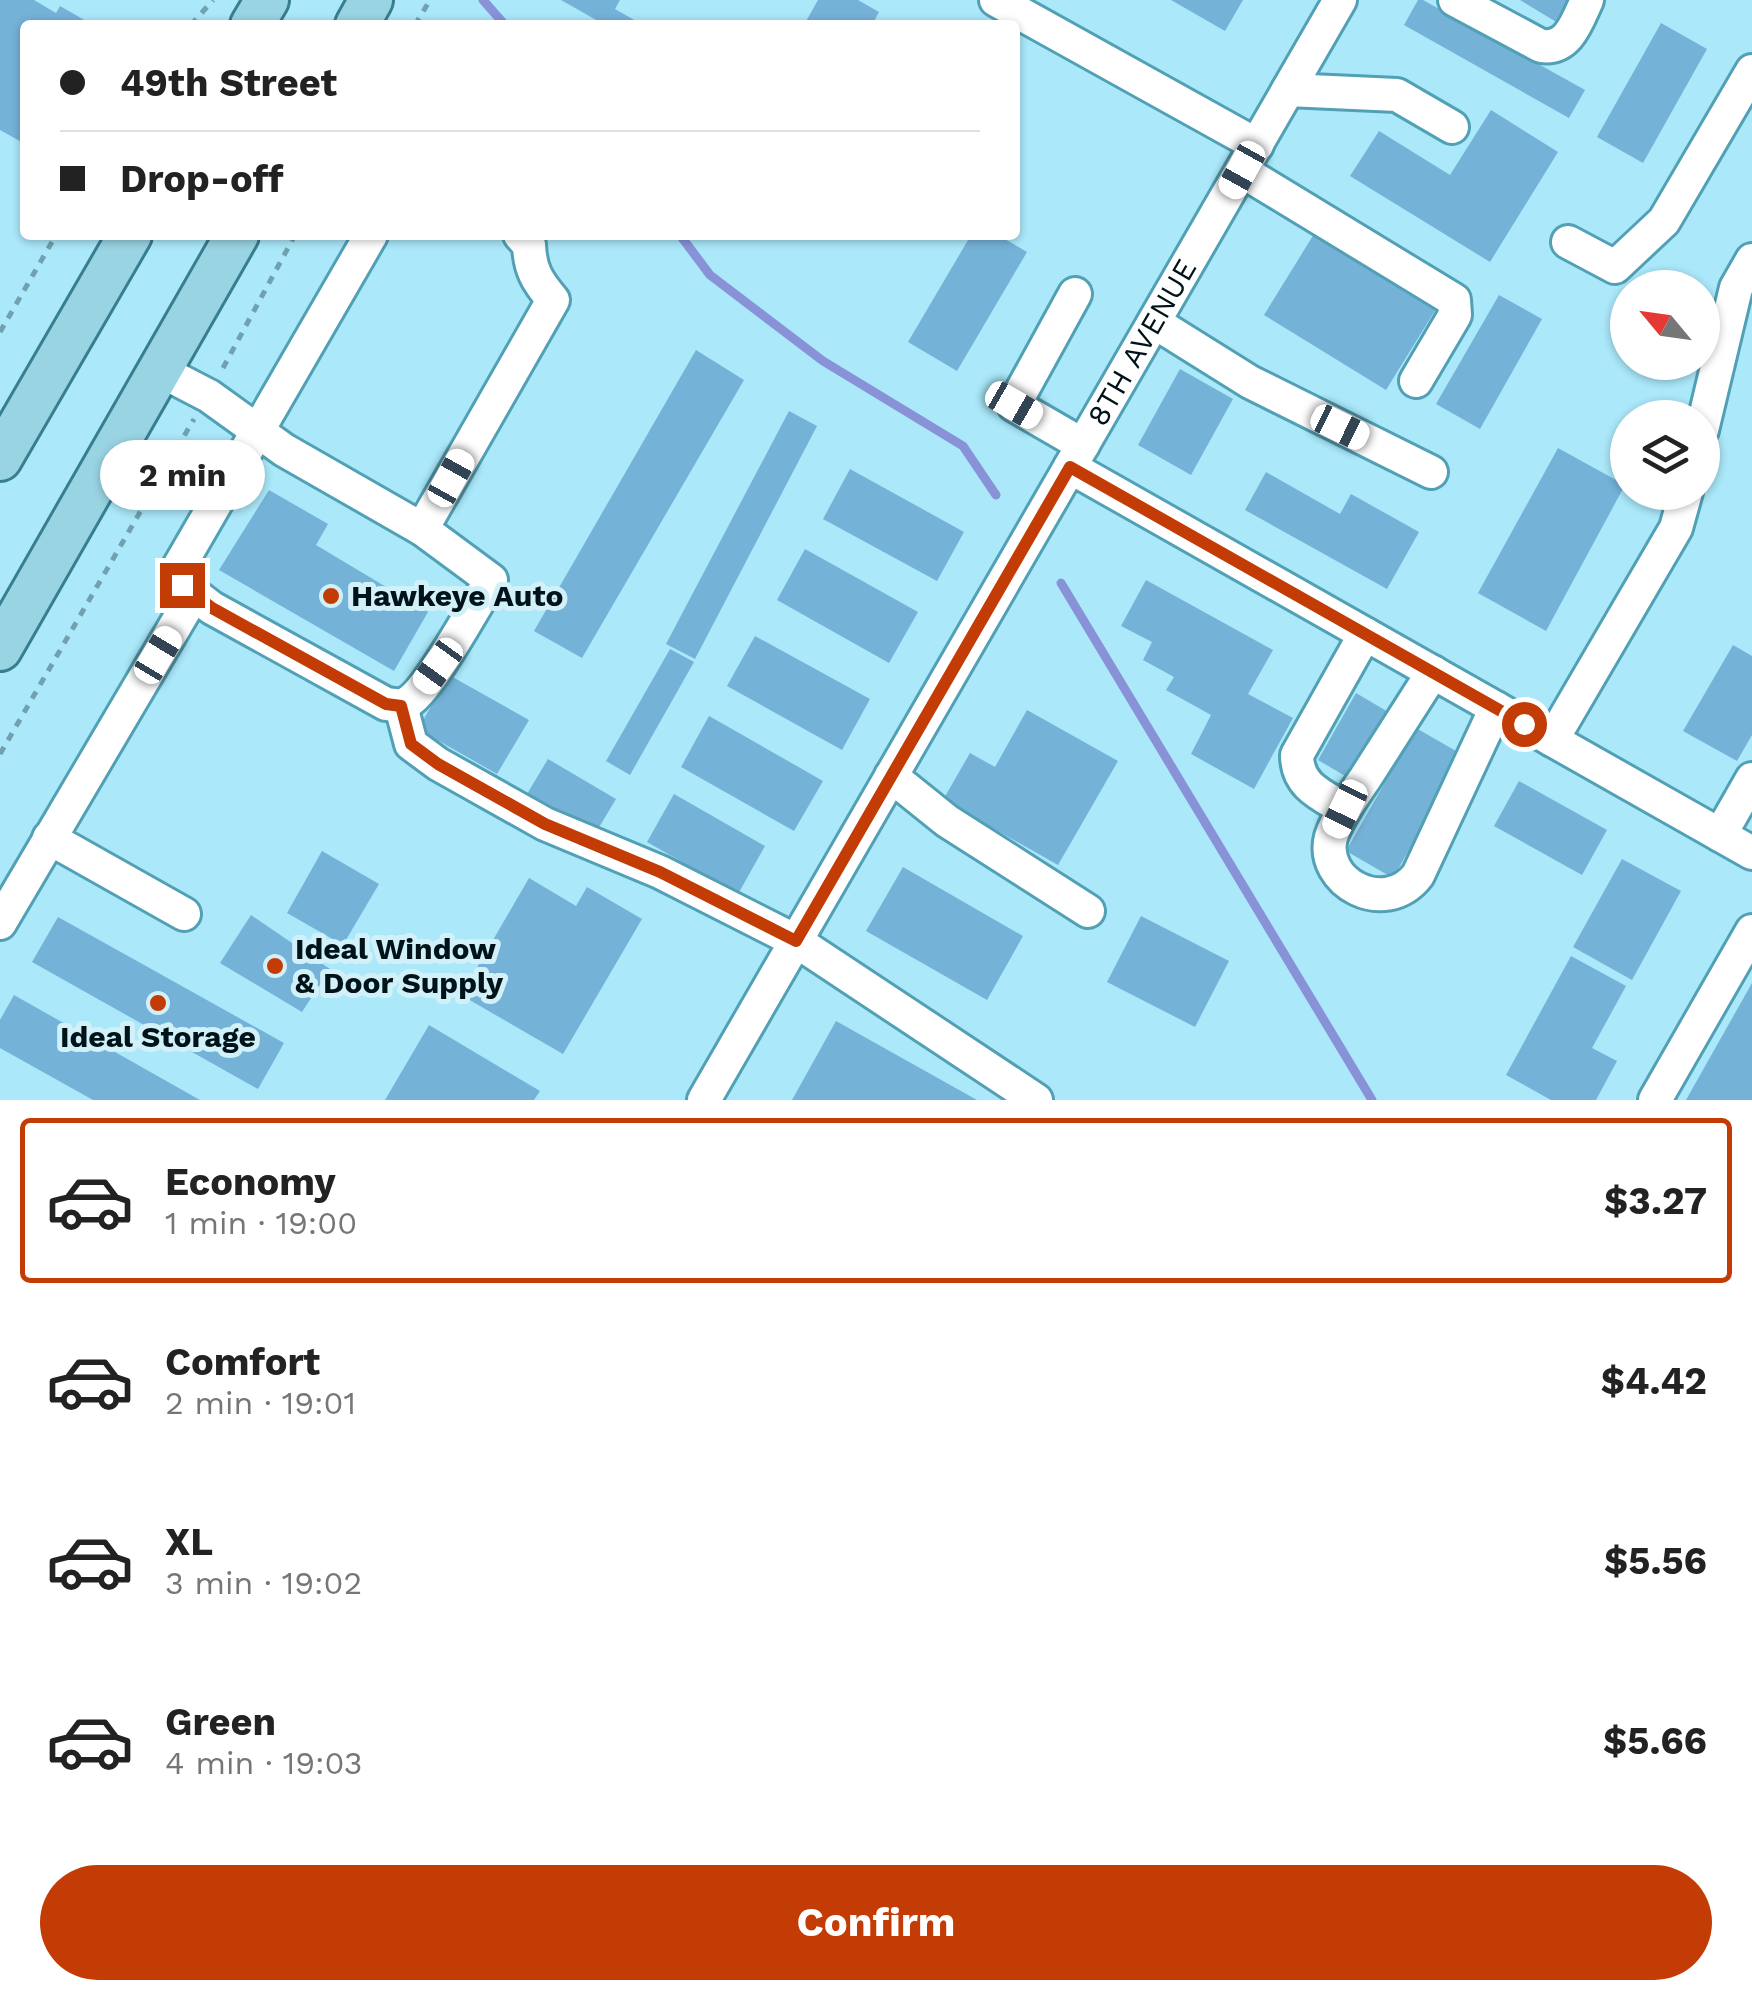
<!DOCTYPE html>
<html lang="en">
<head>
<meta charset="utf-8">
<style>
	:root { --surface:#fff; --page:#f2f2f2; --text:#222; --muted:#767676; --line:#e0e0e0; --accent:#c33b05 }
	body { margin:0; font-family:"Work Sans",sans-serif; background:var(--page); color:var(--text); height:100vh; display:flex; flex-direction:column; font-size:38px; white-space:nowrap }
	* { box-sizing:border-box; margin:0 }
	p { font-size:32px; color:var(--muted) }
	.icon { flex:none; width:55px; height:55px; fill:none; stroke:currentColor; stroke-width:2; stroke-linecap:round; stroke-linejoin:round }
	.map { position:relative; height:1100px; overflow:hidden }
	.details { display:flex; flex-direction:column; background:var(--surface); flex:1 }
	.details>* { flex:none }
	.guide { position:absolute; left:20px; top:20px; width:1000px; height:220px; border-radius:10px; box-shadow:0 2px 8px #0004; display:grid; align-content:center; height:220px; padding:0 40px; background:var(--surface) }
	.needle { width:65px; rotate:299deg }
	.fabs { position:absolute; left:1610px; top:270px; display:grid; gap:20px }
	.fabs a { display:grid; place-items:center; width:110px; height:110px; border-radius:50%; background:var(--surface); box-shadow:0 2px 8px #0004; font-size:50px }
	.end { position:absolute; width:45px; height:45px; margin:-22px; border:12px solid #c33b05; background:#fff; box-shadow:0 0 0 5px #fff }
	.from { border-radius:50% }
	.bubble { position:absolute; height:70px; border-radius:35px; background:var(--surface); box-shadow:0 2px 8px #0004; font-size:32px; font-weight:700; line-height:70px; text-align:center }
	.car { position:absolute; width:30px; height:60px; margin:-30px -15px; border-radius:12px; box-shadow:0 0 8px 2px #0007; background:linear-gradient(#fff 24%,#345 0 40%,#fff 0 76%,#345 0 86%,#fff 0) }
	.guide b { display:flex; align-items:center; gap:35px; height:95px; font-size:38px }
	.guide b+b { border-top:2px solid var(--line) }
	.guide i { width:25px; height:25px; background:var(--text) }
	ul { padding:18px 0 0; list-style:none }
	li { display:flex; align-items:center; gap:30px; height:165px; margin:0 20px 15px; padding:0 20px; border:5px solid transparent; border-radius:10px }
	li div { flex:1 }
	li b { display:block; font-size:38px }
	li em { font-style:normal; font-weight:700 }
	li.selected { border-color:var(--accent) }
	li>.icon { width:90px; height:90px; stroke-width:1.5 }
	.primary-button { display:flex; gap:20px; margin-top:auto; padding:20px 40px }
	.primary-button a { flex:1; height:115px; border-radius:60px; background:var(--accent); color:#fff; font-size:40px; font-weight:700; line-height:115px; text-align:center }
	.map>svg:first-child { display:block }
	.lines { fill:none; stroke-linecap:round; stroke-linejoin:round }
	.stream { stroke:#8992d6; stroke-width:9 }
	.building { fill:#75b2d8 }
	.minor-casing { stroke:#51a0b5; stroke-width:38 }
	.major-casing { stroke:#377e91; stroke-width:48 }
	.path { stroke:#71a0ae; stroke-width:5; stroke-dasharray:8 8; stroke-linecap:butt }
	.minor { stroke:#fff; stroke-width:32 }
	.major { stroke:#99d4e3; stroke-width:42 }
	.route { stroke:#c33b05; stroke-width:12 }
	.poi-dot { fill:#c33b05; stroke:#d2f0f8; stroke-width:4 }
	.labels { text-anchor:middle; stroke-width:10; stroke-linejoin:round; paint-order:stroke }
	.street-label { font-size:30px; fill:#001319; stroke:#d2f0f8 }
	.poi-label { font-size:30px; font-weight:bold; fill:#001319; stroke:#d2f0f8; text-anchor:start }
</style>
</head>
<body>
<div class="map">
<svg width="1752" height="1100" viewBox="0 0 1752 1100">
	<rect width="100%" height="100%" fill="#aae8fa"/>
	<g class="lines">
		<path class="stream" d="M 483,0 L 505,25
			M 680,235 L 710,275 L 823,361 L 963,446 L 996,495
			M 1061,583 L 1372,1100"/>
	</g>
	<path class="building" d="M 0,0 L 34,0 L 56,13 L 60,6 L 93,25 L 25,25 L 25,144 L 0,130 Z
		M 561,0 L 620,0 L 615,9 L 643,25 L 605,25 Z
		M 818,0 L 858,0 L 879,12 L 872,25 L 804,25 Z
		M 1171,0 L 1243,0 L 1225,31 Z
		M 1418,0 L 1423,0 L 1585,90 L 1569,118 L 1404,25 Z
		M 1520,0 L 1571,0 L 1558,23 Z
		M 1661,23 L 1707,49 L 1643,163 L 1597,137 Z
		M 1491,110 L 1558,152 L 1490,262 L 1350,176 L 1379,131 L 1450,175 Z
		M 1314,234 L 1436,309 L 1386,390 L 1264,315 Z
		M 971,235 L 998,235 L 1027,252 L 957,371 L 908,342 Z
		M 1499,295 L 1542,319 L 1480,429 L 1436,404 Z
		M 696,350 L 744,380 L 582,658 L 534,631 Z
		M 1180,369 L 1233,399 L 1191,475 L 1138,445 Z
		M 789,411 L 817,426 L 695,659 L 666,644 Z
		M 1558,448 L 1625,485 L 1546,631 L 1478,593 Z
		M 850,469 L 964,532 L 937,581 L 823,519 Z
		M 1266,472 L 1340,514 L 1351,494 L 1419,532 L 1387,589 L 1245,510 Z
		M 269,490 L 328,524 L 316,545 L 428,612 L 394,671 L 219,570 Z
		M 805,549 L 918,612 L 889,663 L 777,600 Z
		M 1146,580 L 1273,650 L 1248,694 L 1293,718 L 1254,789 L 1191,754 L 1211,715 L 1166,690 L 1174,677 L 1143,660 L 1152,642 L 1121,626 Z
		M 755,636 L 870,699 L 842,750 L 727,686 Z
		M 1733,645 L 1752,656 L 1752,735 L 1737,761 L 1683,731 Z
		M 670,649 L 694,662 L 630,775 L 606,761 Z
		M 449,675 L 529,720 L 497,774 L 418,729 Z
		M 1356,693 L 1390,713 L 1352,780 L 1318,760 Z
		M 1027,710 L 1118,761 L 1058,865 L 943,800 L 970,753 L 995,767 Z
		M 709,716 L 823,781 L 794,831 L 681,767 Z
		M 1416,728 L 1463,755 L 1393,878 L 1346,851 Z
		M 548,759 L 616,799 L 595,834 L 527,794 Z
		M 1519,781 L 1607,830 L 1582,875 L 1494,826 Z
		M 674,794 L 765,846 L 738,894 L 647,842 Z
		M 322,851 L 379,884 L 343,945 L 287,913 Z
		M 1622,859 L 1681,891 L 1632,980 L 1573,947 Z
		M 903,867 L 1023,936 L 987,1000 L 866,931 Z
		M 529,878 L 576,906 L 587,887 L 642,919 L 563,1054 L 461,995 Z
		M 251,915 L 330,969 L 302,1012 L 220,963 Z
		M 1141,916 L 1229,961 L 1195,1027 L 1107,982 Z
		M 58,917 L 284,1043 L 258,1089 L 32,962 Z
		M 1571,956 L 1626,986 L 1592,1048 L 1617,1061 L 1596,1100 L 1551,1100 L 1506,1075 Z
		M 1752,983 L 1752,1100 L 1686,1100 Z
		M 14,995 L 200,1100 L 93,1100 L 0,1048 L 0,1020 Z
		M 836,1021 L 977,1100 L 792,1100 Z
		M 429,1025 L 540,1091 L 534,1100 L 385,1100 Z"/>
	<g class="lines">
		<defs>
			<g id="minor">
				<path d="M 996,0 L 1257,145"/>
				<path d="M 1455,0 L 1541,46 C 1569,50 1577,21 1587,0"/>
				<path d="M 1288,90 L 1397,95 L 1452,127"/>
				<path d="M 1242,171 L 1454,300 L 1455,315 L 1416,381"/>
				<path d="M 371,235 L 177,570 L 182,585 L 212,608 L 386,704 C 388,704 399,706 402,705 C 425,699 476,604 491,580 L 422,529"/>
				<path d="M 1568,242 L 1615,267 L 1664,221 L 1752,71"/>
				<path d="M 1075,294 L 1014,405 L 1083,445"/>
				<path d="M 1154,322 L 1250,382 L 1431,472"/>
				<path d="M 159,370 L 209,396 L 284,450 L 422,529 L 553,300 C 537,281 530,270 529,245 L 520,235"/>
				<path d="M 1702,430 L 1736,288 L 1752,260"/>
				<path d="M 1070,467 L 1752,853"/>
				<path d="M 1433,672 C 1411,707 1388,742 1366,777 C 1354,795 1338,816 1331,837 C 1319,882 1385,918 1418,875 L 1496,708"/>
				<path d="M 401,706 L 411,744 L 438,764 L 545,824 L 660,872 L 796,941 L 1036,1100"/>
				<path d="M 1552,740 L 1676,528 L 1686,492"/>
				<path d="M 891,776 L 947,821 L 1088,911"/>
				<path d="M 1345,809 C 1321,795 1297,786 1297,755 L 1365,634"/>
				<path d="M 1720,835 L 1752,779"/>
				<path d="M 49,838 L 184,914"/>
				<path d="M 0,923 L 194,594"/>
				<path id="s1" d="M 704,1100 L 1340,0"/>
				<path d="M 1655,1100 L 1752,931"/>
			</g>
			<path id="major" d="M 252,25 L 267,0
				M 357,25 L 371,0
				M 0,459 L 130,235
				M 0,649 L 237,235"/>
		</defs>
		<use href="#minor" class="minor-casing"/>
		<use href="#major" class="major-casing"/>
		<path class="path" d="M 191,25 L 213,0
			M 415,25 L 430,0
			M 0,332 L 56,235
			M 223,368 L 295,235
			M 0,754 L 194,419"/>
		<use href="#minor" class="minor"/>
		<use href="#major" class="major"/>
	</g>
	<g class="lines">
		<path class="route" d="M 182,585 L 212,608 L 386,704 L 401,706 L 411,744 L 438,764 L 545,824 L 660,872 L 796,941 L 1070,467 L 1524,724"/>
	</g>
	<g class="poi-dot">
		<circle cx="331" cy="596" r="10"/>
		<circle cx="275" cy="966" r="10"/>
		<circle cx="158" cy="1003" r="10"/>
	</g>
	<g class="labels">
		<g class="street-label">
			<text dy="10" stroke="none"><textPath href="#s1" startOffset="875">8TH AVENUE</textPath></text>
		</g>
		<g class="poi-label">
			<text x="351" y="606">Hawkeye Auto</text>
			<text x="295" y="959">Ideal Window<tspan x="295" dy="34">&amp; Door Supply</tspan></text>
			<text x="158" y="1047" text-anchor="middle">Ideal Storage</text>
		</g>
	</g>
</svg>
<div class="fabs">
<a><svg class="needle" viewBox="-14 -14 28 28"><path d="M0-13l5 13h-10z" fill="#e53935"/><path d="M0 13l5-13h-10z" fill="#767676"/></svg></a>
<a><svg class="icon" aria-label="layers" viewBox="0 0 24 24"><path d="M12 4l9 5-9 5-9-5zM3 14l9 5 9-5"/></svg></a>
</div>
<i class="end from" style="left:1524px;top:724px"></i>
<i class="end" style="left:182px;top:585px"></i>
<div class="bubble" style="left:100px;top:440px;width:165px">2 min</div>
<i class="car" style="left:1242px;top:170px;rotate:209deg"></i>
<i class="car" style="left:1014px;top:405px;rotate:120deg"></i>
<i class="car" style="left:1340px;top:427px;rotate:116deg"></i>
<i class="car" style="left:451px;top:478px;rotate:29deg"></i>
<i class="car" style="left:158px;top:655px;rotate:31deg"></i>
<i class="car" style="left:438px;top:666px;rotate:216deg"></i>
<i class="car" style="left:1345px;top:809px;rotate:206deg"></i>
<div class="guide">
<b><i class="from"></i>49th Street</b>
<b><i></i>Drop-off</b>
</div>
</div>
<section class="details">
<ul>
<li class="selected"><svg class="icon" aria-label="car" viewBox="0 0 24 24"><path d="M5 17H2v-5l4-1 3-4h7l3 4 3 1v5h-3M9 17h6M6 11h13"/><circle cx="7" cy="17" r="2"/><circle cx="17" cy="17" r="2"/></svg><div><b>Economy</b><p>1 min · 19:00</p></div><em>$3.27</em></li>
<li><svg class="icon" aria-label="car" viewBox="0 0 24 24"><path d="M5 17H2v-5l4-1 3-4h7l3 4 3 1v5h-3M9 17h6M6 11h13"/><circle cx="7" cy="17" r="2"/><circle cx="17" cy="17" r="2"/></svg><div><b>Comfort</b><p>2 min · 19:01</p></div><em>$4.42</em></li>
<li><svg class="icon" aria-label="car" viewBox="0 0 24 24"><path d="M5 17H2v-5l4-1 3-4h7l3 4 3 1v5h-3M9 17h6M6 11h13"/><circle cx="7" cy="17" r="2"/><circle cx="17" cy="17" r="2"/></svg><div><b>XL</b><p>3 min · 19:02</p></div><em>$5.56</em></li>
<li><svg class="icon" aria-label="car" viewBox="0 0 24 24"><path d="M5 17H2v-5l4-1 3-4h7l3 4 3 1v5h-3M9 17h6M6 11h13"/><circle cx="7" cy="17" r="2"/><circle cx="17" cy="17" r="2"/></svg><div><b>Green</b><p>4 min · 19:03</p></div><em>$5.66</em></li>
</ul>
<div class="primary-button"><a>Confirm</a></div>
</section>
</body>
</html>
